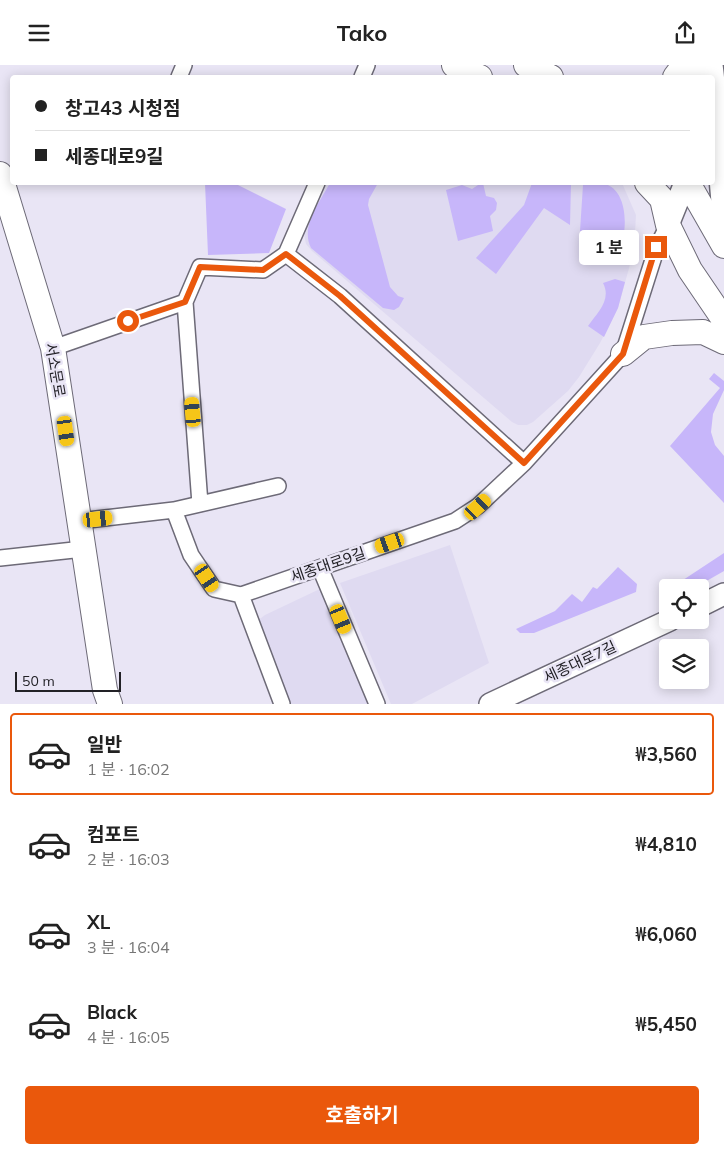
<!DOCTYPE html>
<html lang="ko">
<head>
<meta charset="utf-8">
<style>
	:root { --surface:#fff; --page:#f2f2f2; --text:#222; --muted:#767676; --line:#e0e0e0; --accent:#ea580c }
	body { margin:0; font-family:Mulish,"Noto Sans KR",sans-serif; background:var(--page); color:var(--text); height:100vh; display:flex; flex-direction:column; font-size:19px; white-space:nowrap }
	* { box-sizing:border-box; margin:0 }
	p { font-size:16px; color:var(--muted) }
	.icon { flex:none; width:28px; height:28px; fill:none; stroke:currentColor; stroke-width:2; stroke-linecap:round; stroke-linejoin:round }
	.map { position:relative; height:639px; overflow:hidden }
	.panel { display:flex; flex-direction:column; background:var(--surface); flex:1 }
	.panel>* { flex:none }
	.top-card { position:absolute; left:10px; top:10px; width:705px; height:110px; border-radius:5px; box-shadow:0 2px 12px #0003; display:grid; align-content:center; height:110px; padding:0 25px; background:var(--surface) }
	.fabs { position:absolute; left:659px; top:514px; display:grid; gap:10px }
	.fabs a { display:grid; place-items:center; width:50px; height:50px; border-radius:5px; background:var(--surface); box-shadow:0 2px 12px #0003; font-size:25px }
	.scale { position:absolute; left:15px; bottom:12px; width:106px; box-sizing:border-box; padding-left:5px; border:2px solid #222126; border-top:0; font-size:14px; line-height:18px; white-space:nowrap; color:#222126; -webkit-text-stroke:4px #e9e5f5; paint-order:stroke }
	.end { position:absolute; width:22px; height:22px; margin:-11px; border:6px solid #ea580c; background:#fff; box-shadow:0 0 0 2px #fff }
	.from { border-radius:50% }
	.bubble { position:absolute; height:35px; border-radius:5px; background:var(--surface); box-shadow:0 2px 12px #0003; font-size:16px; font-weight:700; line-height:35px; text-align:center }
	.car { position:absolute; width:15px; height:30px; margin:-15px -8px; border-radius:6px; box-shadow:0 0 4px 1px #0007; background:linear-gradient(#f5c518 24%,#345 0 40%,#f5c518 0 76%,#345 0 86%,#f5c518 0) }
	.top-card b { display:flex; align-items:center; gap:18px; height:48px; font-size:19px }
	.top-card b+b { border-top:1px solid var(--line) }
	.top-card i { width:12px; height:12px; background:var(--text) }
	ul { padding:9px 0 0; list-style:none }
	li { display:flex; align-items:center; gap:15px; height:82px; margin:0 10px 8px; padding:0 15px; border:2px solid transparent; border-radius:5px }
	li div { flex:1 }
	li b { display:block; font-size:19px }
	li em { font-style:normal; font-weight:700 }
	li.active { border-color:var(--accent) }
	li>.icon { width:45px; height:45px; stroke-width:1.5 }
	.primary-button { display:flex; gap:10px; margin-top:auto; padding:10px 25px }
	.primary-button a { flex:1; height:58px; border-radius:5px; background:var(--accent); color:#fff; font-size:20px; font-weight:700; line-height:58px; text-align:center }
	header { display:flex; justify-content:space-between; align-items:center; height:65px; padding:0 25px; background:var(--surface); font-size:22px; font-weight:700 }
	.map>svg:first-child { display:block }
	.built { fill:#dfdaf1 }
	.green { fill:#c7b6fa }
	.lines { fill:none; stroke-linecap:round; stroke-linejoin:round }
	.street-casing { stroke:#6d6a77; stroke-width:18 }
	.secondary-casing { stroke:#6d6a77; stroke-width:24 }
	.primary-casing { stroke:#6d6a77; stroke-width:26 }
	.street { stroke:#fff; stroke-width:15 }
	.secondary { stroke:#fff; stroke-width:21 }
	.primary { stroke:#fff; stroke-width:24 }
	.route { stroke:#ea580c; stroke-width:6 }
	.labels { text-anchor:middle; stroke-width:5; stroke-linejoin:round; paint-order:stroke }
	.street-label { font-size:15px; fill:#222126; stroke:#e9e5f5 }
</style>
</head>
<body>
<header><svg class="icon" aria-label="menu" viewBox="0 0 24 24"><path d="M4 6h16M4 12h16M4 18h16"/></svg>Tako<svg class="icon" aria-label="share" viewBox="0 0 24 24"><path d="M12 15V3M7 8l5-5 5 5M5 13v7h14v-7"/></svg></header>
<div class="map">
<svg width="724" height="639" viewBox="0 0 724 639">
	<rect width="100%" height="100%" fill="#e9e5f5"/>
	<path class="built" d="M 327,118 L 622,118 L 636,150 L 634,185 L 618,243 L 600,278 L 579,312 L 568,326 L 533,357 L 527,360 L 518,360 L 512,357 L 312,186 L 306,179 L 304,169 L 305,159 Z
		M 450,480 L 489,598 L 412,639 L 391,639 L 340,518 Z
		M 324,522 L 375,639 L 287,639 L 257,556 L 265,550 Z"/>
	<path class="green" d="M 205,118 L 234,118 L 286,144 L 269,188 L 208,190 Z
		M 330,118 L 378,118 L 369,134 L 368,140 L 390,222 L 398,231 L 404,233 L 399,242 L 394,245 L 383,243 L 311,183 C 300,161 320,137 330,118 Z
		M 481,118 L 483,118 L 486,131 L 494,133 L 497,138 L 496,145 L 490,151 L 493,166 L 458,176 L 446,125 L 462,120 L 472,124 Z
		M 532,118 L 571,118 L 570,160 L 544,143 L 496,209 L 476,193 L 524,140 Z
		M 600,118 C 629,120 629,168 618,187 L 613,187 L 580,166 L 583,120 Z
		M 615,214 L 625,217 L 618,243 L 604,272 L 588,261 C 597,248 612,235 603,218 Z
		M 714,308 L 724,316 L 724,325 L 713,349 L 711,367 L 715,380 L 724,391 L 724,438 L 670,381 L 720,323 L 709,314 Z
		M 724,488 L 724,506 L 696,522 L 680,522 L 677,519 Z
		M 618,502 L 637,519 L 636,527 L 534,568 L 520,568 L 516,564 L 555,546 L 572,529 L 582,537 L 593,522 L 597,524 Z"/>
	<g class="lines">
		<defs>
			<path id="street" d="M 179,12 L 184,0
				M 362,12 L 367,0
				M 286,189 L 317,118
				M 185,237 L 200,439
				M 53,283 L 185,237 L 200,202 L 263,205 L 286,189 L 340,231 L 524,398
				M 174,445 L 278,421
				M 79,456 L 174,445 L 191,490 L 214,524 L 241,530 L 455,456 L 478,441 L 524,398 L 623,289 L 657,182 L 668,160
				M 0,493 L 83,484
				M 320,503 L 377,639
				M 241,530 L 282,639"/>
			<path id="secondary" d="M 697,0 L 698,12
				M 712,0 C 719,51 717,103 724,154
				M 668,160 L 685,118
				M 700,541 L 724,529
				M 490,639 L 670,555"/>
			<path id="primary" d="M 454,0 L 480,12
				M 526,0 L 551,12
				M 675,12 L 684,0
				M 0,109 L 53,283 L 105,625 L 110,639
				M 647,118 L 662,134 L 668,160 L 690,205 L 724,255
				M 688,118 L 724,181
				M 623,289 L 644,272 L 672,268 L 703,267 L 724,277"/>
		</defs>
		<use href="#street" class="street-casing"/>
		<use href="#secondary" class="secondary-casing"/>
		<use href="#primary" class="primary-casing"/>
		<use href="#street" class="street"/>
		<use href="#secondary" class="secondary"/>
		<use href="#primary" class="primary"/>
	</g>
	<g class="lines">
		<path class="route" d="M 128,256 L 185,237 L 200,202 L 263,205 L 286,189 L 340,231 L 524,398 L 623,289 L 656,182"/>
	</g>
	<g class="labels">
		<g class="street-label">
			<text transform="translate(55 305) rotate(80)" y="5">서소문로</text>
			<text transform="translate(328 500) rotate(-19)" y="5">세종대로9길</text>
			<text transform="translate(580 597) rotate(-25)" y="5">세종대로7길</text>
		</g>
	</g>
</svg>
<div class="fabs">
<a><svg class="icon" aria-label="locate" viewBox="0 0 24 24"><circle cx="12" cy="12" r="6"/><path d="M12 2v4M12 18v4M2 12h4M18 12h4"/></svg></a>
<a><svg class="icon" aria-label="layers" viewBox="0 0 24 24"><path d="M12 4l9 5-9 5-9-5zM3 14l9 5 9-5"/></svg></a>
</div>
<div class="scale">50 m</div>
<i class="end from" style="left:128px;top:256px"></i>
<i class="end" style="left:656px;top:182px"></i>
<div class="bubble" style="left:579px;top:165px;width:60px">1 분</div>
<i class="car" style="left:193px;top:347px;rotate:355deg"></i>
<i class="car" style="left:66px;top:366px;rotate:172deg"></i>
<i class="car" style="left:478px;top:442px;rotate:47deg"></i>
<i class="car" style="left:98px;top:454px;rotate:84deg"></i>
<i class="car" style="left:390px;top:478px;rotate:251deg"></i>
<i class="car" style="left:207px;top:513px;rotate:146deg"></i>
<i class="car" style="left:341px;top:554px;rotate:157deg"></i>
<div class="top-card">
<b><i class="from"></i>창고43 시청점</b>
<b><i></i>세종대로9길</b>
</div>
</div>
<section class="panel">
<ul>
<li class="active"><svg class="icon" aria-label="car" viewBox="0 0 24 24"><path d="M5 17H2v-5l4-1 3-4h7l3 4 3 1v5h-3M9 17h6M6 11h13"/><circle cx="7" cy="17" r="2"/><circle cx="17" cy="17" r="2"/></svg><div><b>일반</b><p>1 분 · 16:02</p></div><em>₩3,560</em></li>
<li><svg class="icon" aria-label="car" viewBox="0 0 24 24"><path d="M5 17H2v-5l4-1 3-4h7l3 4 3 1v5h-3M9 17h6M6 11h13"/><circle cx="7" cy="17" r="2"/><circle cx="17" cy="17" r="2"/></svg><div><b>컴포트</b><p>2 분 · 16:03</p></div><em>₩4,810</em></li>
<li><svg class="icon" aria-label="car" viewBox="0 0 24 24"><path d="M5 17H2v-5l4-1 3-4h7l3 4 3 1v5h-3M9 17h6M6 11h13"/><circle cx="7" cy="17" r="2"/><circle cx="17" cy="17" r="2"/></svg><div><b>XL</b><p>3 분 · 16:04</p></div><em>₩6,060</em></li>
<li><svg class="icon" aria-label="car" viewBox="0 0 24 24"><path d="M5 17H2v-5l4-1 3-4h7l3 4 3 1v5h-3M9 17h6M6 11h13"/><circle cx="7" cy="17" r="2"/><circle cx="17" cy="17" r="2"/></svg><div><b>Black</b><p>4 분 · 16:05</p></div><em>₩5,450</em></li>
</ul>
<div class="primary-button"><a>호출하기</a></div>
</section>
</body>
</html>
